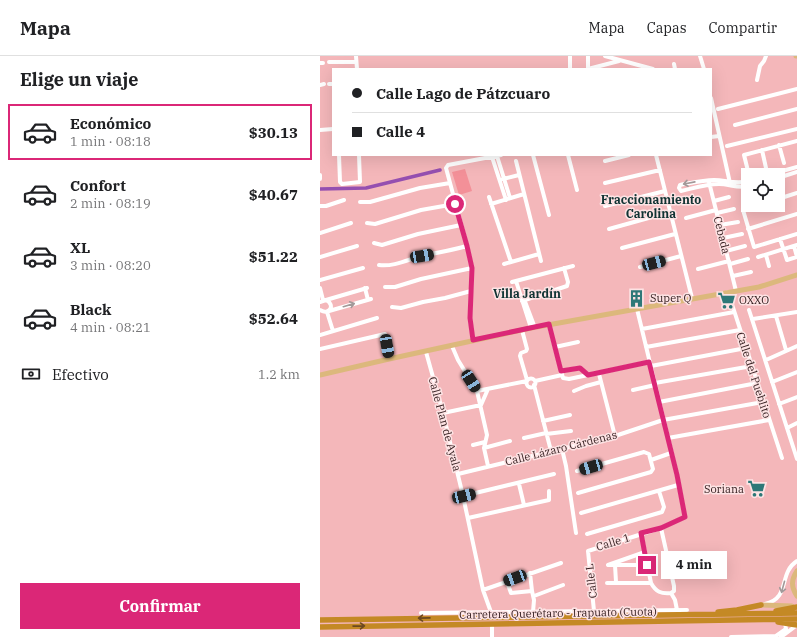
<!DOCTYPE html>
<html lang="es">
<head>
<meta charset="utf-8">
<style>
	:root { --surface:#fff; --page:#f6f6f6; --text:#202124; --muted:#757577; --line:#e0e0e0; --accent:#db2777 }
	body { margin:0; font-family:"IBM Plex Serif",serif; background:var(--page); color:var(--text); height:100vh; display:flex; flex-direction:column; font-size:15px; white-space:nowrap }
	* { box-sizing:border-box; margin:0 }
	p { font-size:13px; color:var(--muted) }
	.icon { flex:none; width:22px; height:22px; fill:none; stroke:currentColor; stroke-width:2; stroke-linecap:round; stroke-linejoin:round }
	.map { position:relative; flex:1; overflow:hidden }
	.panel { display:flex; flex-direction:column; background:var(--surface); width:320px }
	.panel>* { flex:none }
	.banner { position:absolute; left:12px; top:12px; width:380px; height:88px; border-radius:0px; box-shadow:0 4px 16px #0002; display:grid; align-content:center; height:88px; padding:0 20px; background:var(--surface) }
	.controls { position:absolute; left:421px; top:112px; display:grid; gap:8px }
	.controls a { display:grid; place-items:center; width:44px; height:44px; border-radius:0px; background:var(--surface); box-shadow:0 4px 16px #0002; font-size:20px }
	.end { position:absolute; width:18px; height:18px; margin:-9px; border:5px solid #db2777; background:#fff; box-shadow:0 0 0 2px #fff }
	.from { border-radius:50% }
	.bubble { position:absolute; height:28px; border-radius:0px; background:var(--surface); box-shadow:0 4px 16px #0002; font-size:13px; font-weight:800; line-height:28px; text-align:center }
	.car { position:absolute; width:12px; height:24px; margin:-12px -6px; border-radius:5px; box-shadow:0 0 3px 1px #0007; background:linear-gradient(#222 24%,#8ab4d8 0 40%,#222 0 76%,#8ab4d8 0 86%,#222 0) }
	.banner b { display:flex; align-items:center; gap:14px; height:38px; font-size:15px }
	.banner b+b { border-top:1px solid var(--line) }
	.banner i { width:10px; height:10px; background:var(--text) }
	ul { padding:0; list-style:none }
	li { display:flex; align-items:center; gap:12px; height:56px; margin:0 8px 6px; padding:0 12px; border:2px solid transparent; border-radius:0px }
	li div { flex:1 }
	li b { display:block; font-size:15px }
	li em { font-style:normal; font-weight:800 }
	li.current { border-color:var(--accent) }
	li>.icon { width:36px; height:36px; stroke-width:1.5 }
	h2 { padding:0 20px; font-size:18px; line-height:48px }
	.pay { display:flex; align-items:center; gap:10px; height:44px; padding:0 20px; font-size:15px }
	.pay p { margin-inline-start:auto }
	.primary-button { display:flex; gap:8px; margin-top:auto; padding:8px 20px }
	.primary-button a { flex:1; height:46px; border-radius:0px; background:var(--accent); color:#fff; font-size:16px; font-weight:800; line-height:46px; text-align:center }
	header { display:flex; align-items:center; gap:24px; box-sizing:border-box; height:56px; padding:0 20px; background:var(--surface); border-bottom:1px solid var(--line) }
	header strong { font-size:19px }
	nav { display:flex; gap:22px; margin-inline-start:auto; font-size:14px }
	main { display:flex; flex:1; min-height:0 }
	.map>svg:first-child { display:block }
	.green { fill:#f39098 }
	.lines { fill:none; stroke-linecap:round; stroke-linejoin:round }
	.canal { stroke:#954fb0; stroke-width:3.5 }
	.minor { stroke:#fff; stroke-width:4 }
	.major { stroke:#dcb87c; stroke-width:5 }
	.highway { stroke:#c48925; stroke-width:5.5 }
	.oneway { stroke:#a39999 }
	.oneway2 { stroke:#6c4820 }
	.route { stroke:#db2777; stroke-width:5 }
	.labels { text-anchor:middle; stroke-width:3; stroke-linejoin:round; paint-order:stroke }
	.street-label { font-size:11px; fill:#321c1d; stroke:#fde3e4 }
	.poi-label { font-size:11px; fill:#321c1d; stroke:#fde3e4; text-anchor:start }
	.neighbourhood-label { font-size:12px; font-weight:bold; fill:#103333; stroke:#fde3e4 }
</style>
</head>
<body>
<header>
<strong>Mapa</strong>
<nav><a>Mapa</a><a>Capas</a><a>Compartir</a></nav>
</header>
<main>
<section class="panel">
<h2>Elige un viaje</h2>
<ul>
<li class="current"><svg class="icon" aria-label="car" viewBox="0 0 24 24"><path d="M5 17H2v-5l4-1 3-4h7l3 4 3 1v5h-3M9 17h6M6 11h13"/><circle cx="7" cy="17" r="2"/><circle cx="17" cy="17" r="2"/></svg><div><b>Económico</b><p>1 min · 08:18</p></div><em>$30.13</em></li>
<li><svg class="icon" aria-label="car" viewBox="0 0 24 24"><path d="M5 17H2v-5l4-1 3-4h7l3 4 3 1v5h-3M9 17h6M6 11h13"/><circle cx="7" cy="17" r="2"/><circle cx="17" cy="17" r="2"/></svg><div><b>Confort</b><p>2 min · 08:19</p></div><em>$40.67</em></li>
<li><svg class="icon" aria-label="car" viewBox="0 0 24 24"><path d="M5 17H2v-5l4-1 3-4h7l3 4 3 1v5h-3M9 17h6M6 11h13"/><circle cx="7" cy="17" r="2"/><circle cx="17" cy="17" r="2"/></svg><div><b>XL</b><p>3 min · 08:20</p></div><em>$51.22</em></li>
<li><svg class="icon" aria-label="car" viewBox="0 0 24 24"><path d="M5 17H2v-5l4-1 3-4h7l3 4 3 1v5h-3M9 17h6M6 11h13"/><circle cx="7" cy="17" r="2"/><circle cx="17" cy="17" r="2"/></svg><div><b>Black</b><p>4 min · 08:21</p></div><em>$52.64</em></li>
</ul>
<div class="pay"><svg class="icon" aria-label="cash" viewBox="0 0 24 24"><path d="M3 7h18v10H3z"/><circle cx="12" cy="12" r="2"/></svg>Efectivo<p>1.2 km</p></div>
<div class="primary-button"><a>Confirmar</a></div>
</section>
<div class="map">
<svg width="477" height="581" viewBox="0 0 477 581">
	<rect width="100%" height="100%" fill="#f4b7ba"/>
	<path class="green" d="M 145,113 L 152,135 L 139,139 L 132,116 Z"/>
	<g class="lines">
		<path class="canal" d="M 0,133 L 46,132 L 120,114"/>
		<path class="minor" d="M 36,0 L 37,13
			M 250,0 L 250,13
			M 268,0 L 268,13
			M 285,0 L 333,13
			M 380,0 L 384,13
			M 9,6 L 36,6
			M 0,7 L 3,7
			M 354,8 L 355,13
			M 268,13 L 299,5
			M 437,24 L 440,10 L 444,5 L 446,0
			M 9,28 L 13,28
			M 0,29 L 4,28
			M 391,42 L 410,127
			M 398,53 L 477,33
			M 415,69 L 477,53
			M 0,74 L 13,73
			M 391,81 L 399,80
			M 459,89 L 464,107
			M 407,90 L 477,73
			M 442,94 L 446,112
			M 19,99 L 20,126 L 22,128 L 40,126 L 39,99
			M 213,99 L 229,159
			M 248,99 L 257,134
			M 336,99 L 372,242
			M 177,100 L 190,142
			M 172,101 L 186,144
			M 196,105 L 221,205
			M 285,105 L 309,99
			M 0,119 L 0,123
			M 429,119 L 424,99 L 477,85
			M 448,119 L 477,111
			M 458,122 L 477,116
			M 183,123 L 199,119
			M 428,125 C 417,129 406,124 394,124 C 383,124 371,127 360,129 L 359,132 L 361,135 C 374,132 386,128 399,128 C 409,128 419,133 428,130
			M 389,126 L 416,235
			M 285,127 L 340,114
			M 169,141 L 191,206
			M 458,143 L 477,137
			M 394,145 L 409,141
			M 40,146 L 50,146 L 100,132 L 130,127
			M 171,148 L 204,138
			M 438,149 L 423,154 L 434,191 L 477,178
			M 0,150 L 6,150 L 24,144
			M 285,150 L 345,135
			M 397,157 L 414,153
			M 366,162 L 396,154
			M 47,167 L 55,168 L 101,154 L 135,148
			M 400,169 L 418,166
			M 289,173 L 350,156
			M 428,173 L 477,158
			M 0,177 L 31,167
			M 403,182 L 422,178
			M 460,183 L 467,204 L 477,201 L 474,190
			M 54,187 L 62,189 L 98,178 L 141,169
			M 302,192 L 355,178
			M 406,195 L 425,190
			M 446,199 L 449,210
			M 0,201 L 37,190
			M 438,201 L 477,189
			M 184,208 L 219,198
			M 410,208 L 428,203
			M 59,209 C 73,211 87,204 101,200 C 117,197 132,194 147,190
			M 320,211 L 361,200
			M 378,213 L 409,205
			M 413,220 L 431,216
			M 0,224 L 43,212
			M 196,225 L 211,272
			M 192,226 L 253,210
			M 65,231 L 75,231 L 101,223 L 152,212
			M 0,232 L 3,244
			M 45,232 L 48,244
			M 408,236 L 462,402
			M 204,243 L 215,272
			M 6,244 L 47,232
			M 202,245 L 247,230 L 248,226 L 244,212
			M 0,246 L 6,244 C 16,249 9,260 0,254
			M 72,251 L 81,252 L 103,246 L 125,242 L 151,235
			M 429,254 L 477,403
			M 9,255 L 51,243
			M 7,256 L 13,275
			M 456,260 L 466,294
			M 433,263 L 477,256
			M 229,269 L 243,322 L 249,323 L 268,319
			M 322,273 L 414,256
			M 202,274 L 207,293 L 206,295 L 201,297 L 200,300 L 207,324
			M 0,279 L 57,262
			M 153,284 L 150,262 L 152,212 L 147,190 L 126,112 L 128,109 L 181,99
			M 132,290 L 138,304 L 157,335 L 167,379 L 164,392 L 168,410
			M 235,291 L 258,286
			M 326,291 L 420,274
			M 0,293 L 65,278 L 69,303
			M 106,296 L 123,357 L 143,440 L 163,534 L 172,559
			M 446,304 L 477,290
			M 331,310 L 426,292
			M 241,315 L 260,312 L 268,319 L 329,306
			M 279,318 L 295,380
			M206.5 327a4.5 4.5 0 1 1 9 0a4.5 4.5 0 1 1-9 0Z
			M 215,325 L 242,319
			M 452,326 L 477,316
			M 335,327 L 432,310
			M 214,329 L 231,395
			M 313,334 L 335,329
			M 157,335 L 207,325
			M 254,335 L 266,330 L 281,326
			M 339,346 L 437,327
			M 459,348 L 477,341
			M 123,357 L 161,349 L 168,333
			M 223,365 L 250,359
			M 467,372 L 477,367
			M 226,378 L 251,375
			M 204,382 L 226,377
			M 348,382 L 449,364
			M 153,389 L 165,386
			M 164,392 L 190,385
			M 242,393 L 246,410 L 256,477
			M 331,404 L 351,397
			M 257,415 L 324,396 L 329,398 L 333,413 L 331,416 L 258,437
			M 138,418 L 295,380 L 343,364 L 443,346
			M 199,428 L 204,449
			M 143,440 L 234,418
			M 261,457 L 358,429
			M 148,462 L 229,444 L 229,435
			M 341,472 L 354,530 L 354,535 L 351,537
			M 321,477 L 331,527 C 336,536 341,538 351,537
			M 267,478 L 342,456 L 344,451 L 339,435
			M 288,509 L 325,496
			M 288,509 L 327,509
			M 295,509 L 296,526
			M 210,517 L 212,535
			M 187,526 L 191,537 L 212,535 L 214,544 L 213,556
			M 287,527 L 331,527
			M 163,534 L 241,507
			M 351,537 L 355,544 L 357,554
			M 214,540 L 243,529
			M 445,548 C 471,542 458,517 477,505
			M 274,555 L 268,495 L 341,472 L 365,461 L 357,419 L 317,253
			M 101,557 L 367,554
			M 172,571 L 172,581
			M 411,581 L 456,580 L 466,573 L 465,567
			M 461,581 L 477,569"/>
		<path class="major" d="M 476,0 L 477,0
			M 0,319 L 69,303 L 211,272 L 439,231 L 477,219
			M 477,515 C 471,524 471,531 477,540
			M 441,549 L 472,550"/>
		<path class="highway" d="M 456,555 L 477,551
			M 398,556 L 417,554 L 441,549
			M 0,564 L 477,557
			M 458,566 L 477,569
			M 0,571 L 477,563"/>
	</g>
	<defs><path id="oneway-shaft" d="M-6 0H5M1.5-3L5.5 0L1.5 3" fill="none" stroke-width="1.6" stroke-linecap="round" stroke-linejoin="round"/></defs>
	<g class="oneway">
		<use href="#oneway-shaft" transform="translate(369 127) rotate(169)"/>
		<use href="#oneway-shaft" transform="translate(29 249) rotate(-16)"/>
		<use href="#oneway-shaft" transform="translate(463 531) rotate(105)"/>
	</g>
	<g class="oneway2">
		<use href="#oneway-shaft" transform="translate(104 562) rotate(179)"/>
		<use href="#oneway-shaft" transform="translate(39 570) rotate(-1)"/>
	</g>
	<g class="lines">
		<path class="route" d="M 135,148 L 147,190 L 152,212 L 150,262 L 153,284 L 229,268 L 241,315 L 260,312 L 268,319 L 329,306 L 357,419 L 365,461 L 341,472 L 321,477 L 327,509"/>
	</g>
	<defs>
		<symbol id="building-bare" viewBox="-9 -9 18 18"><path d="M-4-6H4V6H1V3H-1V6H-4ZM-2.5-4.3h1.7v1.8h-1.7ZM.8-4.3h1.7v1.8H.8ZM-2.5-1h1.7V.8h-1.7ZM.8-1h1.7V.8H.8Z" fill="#2e7878" stroke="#fde3e4" stroke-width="2.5" paint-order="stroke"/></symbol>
		<symbol id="supermarket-bare" viewBox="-9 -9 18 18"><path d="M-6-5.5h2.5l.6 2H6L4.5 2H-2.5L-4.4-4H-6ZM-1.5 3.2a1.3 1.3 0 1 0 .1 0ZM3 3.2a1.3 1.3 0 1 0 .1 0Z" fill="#2e7878" stroke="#fde3e4" stroke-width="2.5" paint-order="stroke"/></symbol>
	</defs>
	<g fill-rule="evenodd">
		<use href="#building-bare" x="304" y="230" width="25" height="25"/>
		<use href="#supermarket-bare" x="394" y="232" width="25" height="25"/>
		<use href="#supermarket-bare" x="424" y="420" width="25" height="25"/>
	</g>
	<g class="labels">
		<g class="street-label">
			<text transform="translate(402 179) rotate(76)" y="4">Cebada</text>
			<text transform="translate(434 319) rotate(72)" y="4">Calle del Pueblito</text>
			<text transform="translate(125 368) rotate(75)" y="4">Calle Plan de Ayala</text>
			<text transform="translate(241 392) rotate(-14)" y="4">Calle Lázaro Cárdenas</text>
			<text transform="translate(293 486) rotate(-17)" y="4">Calle 1</text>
			<text transform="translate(271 525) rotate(-97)" y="4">Calle L</text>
			<text transform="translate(238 557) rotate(-1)" y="4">Carretera Querétaro - Irapuato (Cuota)</text>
		</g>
		<g class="poi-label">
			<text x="330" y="246">Super Q</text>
			<text x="419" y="248">OXXO</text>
			<text x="424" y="437" text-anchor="end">Soriana</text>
		</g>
		<g class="neighbourhood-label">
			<text x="331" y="148">Fraccionamiento<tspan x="331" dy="14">Carolina</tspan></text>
			<text x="207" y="242">Villa Jardín</text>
		</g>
	</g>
</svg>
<div class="controls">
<a><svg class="icon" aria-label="locate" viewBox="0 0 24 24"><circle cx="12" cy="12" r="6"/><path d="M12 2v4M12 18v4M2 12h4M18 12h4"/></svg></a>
</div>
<i class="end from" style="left:135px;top:148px"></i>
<i class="end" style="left:327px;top:509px"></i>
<div class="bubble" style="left:341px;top:495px;width:66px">4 min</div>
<i class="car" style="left:102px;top:200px;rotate:80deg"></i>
<i class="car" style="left:334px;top:207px;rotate:75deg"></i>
<i class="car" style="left:67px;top:290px;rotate:170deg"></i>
<i class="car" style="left:151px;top:325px;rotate:147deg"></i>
<i class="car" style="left:271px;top:411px;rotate:254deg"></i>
<i class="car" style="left:144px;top:440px;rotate:77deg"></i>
<i class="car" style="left:195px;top:522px;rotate:250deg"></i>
<div class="banner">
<b><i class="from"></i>Calle Lago de Pátzcuaro</b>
<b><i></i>Calle 4</b>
</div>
</div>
</main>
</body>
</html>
